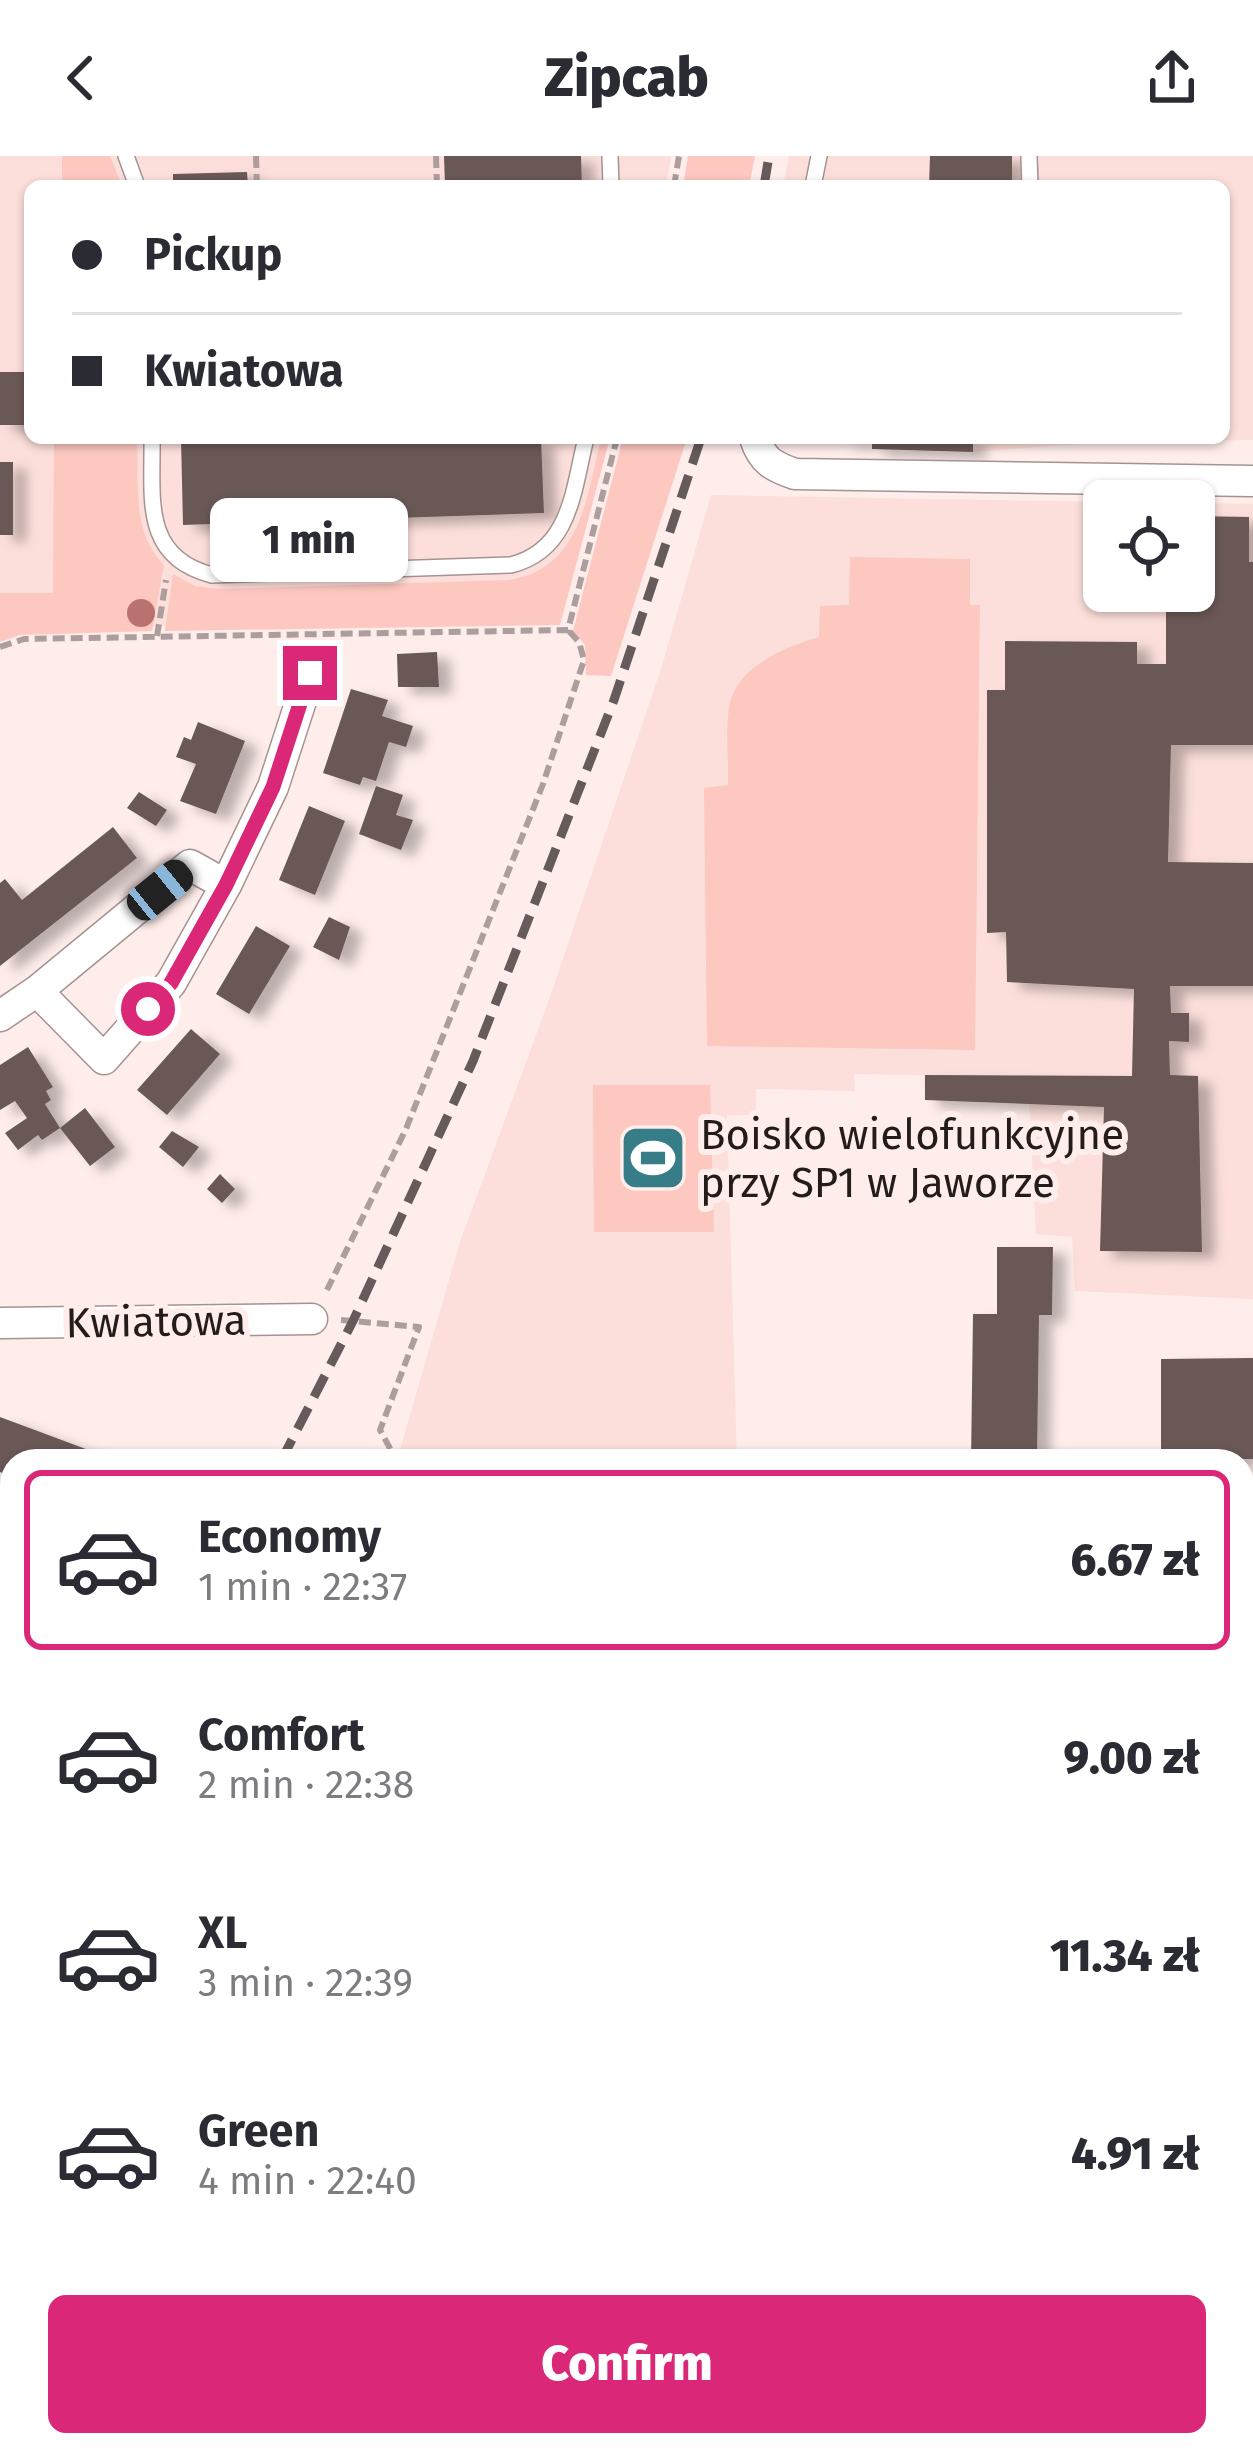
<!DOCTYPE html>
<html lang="en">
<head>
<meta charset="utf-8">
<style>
	:root { --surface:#fff; --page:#f2f2f3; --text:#2b2b33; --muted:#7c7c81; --line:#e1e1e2; --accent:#db2777 }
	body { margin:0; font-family:"Fira Sans",sans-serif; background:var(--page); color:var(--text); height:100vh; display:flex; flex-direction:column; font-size:45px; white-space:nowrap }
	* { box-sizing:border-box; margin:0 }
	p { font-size:39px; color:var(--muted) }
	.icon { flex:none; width:66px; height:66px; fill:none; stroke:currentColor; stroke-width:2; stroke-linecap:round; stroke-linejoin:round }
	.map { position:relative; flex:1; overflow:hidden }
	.drawer { position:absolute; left:0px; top:1293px; width:1254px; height:1008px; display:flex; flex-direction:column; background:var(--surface); border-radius:36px 36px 0 0; box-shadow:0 3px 9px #0004 }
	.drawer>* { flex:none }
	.hud { position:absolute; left:24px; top:24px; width:1206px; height:264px; border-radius:18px; box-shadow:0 3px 9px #0004; display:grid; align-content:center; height:264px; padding:0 48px; background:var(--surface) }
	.controls { position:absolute; left:1083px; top:324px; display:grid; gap:24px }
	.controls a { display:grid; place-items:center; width:132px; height:132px; border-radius:18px; background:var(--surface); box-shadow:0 3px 9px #0004; font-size:60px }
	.end { position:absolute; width:54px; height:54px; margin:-27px; border:15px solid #db2777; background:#fff; box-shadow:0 0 0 6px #fff }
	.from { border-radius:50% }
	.bubble { position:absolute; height:84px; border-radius:18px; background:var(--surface); box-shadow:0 3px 9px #0004; font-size:39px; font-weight:800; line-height:84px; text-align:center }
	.car { position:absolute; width:36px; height:72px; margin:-36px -18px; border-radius:15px; box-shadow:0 0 9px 3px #0007; background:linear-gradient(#222 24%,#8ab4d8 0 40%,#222 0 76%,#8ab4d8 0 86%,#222 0) }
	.hud b { display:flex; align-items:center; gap:42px; height:114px; font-size:45px }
	.hud b+b { border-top:3px solid var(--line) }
	.hud i { width:30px; height:30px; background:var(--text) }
	ul { padding:21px 0 0; list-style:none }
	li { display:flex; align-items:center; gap:36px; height:180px; margin:0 24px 18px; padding:0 24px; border:6px solid transparent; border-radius:18px }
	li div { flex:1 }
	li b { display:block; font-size:45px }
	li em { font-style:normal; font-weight:800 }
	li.active { border-color:var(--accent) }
	li>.icon { width:108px; height:108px; stroke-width:1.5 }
	.button { display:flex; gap:24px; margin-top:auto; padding:24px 48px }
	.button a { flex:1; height:138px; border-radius:18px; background:var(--accent); color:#fff; font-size:48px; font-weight:800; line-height:138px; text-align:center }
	header { display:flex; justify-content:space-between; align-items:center; height:156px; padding:0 48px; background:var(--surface); font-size:54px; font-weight:800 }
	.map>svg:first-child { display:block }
	.built { fill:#fcdfda }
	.green { fill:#fcc8c0 }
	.building { fill:#6a5956; filter:url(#shadow) }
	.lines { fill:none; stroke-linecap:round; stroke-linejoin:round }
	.lane-casing { stroke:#a59390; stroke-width:18 }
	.street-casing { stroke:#a59390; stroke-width:33 }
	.path { stroke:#ab9e9c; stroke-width:6; stroke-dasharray:12 6; stroke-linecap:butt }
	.lane { stroke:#fff; stroke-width:15 }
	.street { stroke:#fff; stroke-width:30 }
	.rail { stroke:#655b5a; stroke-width:9; stroke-dasharray:24 12; stroke-linecap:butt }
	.tree { fill:#b9726f }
	.route { stroke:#db2777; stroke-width:15 }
	.labels { text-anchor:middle; stroke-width:12; stroke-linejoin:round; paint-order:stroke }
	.poi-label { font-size:42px; fill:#231c1b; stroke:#feedeb; text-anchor:start }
	.street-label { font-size:42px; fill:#231c1b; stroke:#feedeb }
</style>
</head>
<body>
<header><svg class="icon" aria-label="back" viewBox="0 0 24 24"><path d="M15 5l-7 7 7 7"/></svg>Zipcab<svg class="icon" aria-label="share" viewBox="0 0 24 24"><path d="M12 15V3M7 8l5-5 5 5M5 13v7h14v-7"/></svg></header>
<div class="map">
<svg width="1253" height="2301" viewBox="0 0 1253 2301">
	<defs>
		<filter id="shadow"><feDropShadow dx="13" dy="7" stdDeviation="6" flood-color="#0004"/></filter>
	</defs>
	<rect width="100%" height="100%" fill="#feedeb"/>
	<path class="built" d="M 0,0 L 671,0 L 666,30 L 30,30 L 30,282 L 606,282 L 562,461 L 0,474 Z
		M 789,0 L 1253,0 L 1253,284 L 1109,286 L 973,296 L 872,293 L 871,286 L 807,286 L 807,282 L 1224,282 L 1224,30 L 783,30 Z
		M 711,339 L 1104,346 L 1104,435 L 1194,435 L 1194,347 L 1253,348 L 1253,1143 L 1075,1135 L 1072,1081 L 1036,1078 L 1029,948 L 925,944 L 924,919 L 854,918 L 855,935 L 756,933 L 756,959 L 727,959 L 737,1305 L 670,1305 L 605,1298 L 604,1305 L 428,1305 L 400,1294 L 460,1086 L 550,841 L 662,510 Z"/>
	<path class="green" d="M 62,0 L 110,0 L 122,30 L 62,30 Z
		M 688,0 L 755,0 L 749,30 L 683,30 Z
		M 54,282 L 137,282 C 139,326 131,376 164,409 L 152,475 L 20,479 L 0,486 L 0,437 L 53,437 Z
		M 601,282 L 610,282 L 560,469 L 165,475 L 173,418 L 195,430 L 219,433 L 508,424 C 581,414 587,340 601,282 Z
		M 623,282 L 687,282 L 611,520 L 586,519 L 585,489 L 573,475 Z
		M 850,401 L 970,403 L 970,449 L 980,449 L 975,894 L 707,890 L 704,632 L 728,629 C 729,604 725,577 729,553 C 734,511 785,491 819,481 L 820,450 L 849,449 Z
		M 593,929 L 710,929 L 714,1076 L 594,1076 Z"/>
	<path class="building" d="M 444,0 L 581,0 L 582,30 L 445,30 Z
		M 930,0 L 1012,0 L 1012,30 L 929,30 Z
		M 247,16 L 248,30 L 173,30 L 173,18 Z
		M 0,216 L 30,216 L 30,269 L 0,269 Z
		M 181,282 L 541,282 L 544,357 L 183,369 Z
		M 842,282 L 973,282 L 973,296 L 872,293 L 872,286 L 842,286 Z
		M 0,306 L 13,306 L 13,379 L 0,379 Z
		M 1194,360 L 1249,361 L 1249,406 L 1253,406 L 1253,589 L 1171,589 L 1168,706 L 1253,707 L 1253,830 L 1170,830 L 1171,857 L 1189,857 L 1189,886 L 1169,885 L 1170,919 L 1198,920 L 1202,1096 L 1100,1095 L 1104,951 L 925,944 L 925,919 L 1132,920 L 1134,833 L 1007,826 L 1006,776 L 987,777 L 987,534 L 1005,534 L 1005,485 L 1137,486 L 1137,508 L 1166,508 L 1166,435 L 1194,435 Z
		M 437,496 L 439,531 L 398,531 L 397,498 Z
		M 351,533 L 388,544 L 382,560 L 413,570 L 406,591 L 389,586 L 376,625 L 363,621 L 360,629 L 323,617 Z
		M 198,566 L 245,585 L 216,658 L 180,645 L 196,608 L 176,601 L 184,581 L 191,584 Z
		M 376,630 L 403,639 L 396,659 L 413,664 L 401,694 L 359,678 Z
		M 139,636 L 167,654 L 156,670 L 127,652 Z
		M 309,650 L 345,665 L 315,739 L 279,724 Z
		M 113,671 L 137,702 L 0,810 L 0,727 L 5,723 L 22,744 Z
		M 329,761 L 350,771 L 339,804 L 313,791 Z
		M 256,770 L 290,790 L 249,858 L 216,838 Z
		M 191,873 L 220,898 L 167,959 L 137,934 Z
		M 28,891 L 53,931 L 46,935 L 51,944 L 45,948 L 60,972 L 42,984 L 38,979 L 18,994 L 5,977 L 27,962 L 15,945 L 0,954 L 0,909 Z
		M 85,952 L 115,991 L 90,1010 L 60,972 Z
		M 172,975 L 199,991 L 183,1011 L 159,991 Z
		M 220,1018 L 235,1033 L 222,1047 L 207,1033 Z
		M 997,1091 L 1053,1091 L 1052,1159 L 1039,1159 L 1037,1305 L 971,1305 L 973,1158 L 997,1158 Z
		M 1253,1202 L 1253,1303 L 1161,1303 L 1161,1203 Z
		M 0,1261 L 118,1305 L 12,1305 L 12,1321 L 0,1316 Z
		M 1242,1464 L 1250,1464 L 1249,1518 L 1242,1518 Z
		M 1242,1580 L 1251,1581 L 1246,1685 L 1242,1685 Z
		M 12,1953 L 12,2027 L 0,2021 L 0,1975 Z
		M 0,2082 L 12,2088 L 12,2163 L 0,2156 Z
		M 0,2218 L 12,2225 L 12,2262 L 0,2256 Z"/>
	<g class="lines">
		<defs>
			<path id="lane" d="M 126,0 L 137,30
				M 610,0 L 611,30
				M 1029,0 L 1030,30
				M 813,30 L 819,0
				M 152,282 C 153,341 141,401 212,419 L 511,409 C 571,394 573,334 586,282"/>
			<path id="street" d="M 755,282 C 762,305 774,311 795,318 L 1253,325
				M 37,835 L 104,903 L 171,827 L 226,729
				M 0,860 L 37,835 L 190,709 L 226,729 L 273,631 L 310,517
				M 0,1167 L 312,1163
				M 1242,1448 L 1253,1448
				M 34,2301 L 38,2289"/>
		</defs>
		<use href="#lane" class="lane-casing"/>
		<use href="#street" class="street-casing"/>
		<path class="path" d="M 256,0 L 257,30
			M 436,0 L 437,30
			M 674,30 L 679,0
			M 157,480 L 166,424
			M 0,491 L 24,483 L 568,474 L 617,282
			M 327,1134 L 406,973 L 543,628 L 584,504 L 579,486 L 568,474
			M 341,1164 L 419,1171 L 380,1274 L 397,1305
			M 1068,2301 L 1070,2289"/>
		<use href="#lane" class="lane"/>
		<use href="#street" class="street"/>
		<path class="rail" d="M 764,30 L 769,0
			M 281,1305 L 353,1165 L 473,905 L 614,544 L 701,282
			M 0,1828 L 12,1806"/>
	</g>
	<circle class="tree" cx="141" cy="457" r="14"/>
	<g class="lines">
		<path class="route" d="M 148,853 L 171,827 L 226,729 L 273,631 L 310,517"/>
	</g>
	<defs>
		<symbol id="stadium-square" viewBox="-11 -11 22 22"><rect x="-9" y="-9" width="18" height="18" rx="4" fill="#367d87" stroke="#feedeb"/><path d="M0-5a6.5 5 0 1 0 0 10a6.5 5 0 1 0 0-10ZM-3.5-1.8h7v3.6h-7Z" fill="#fff"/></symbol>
	</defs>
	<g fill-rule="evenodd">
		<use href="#stadium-square" x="615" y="964" width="76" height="76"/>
	</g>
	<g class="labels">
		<g class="poi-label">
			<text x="700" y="993">Boisko wielofunkcyjne<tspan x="700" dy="48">przy SP1 w Jaworze</tspan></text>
		</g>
		<g class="street-label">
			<text transform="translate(156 1165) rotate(-1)" y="15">Kwiatowa</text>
		</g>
	</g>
</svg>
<div class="controls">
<a><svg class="icon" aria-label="locate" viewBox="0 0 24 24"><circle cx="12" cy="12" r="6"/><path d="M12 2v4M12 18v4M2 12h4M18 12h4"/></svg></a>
</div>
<i class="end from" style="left:148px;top:853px"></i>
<i class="end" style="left:310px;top:517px"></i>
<div class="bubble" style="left:210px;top:342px;width:198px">1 min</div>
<i class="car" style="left:160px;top:734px;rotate:51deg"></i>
<div class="hud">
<b><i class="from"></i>Pickup</b>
<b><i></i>Kwiatowa</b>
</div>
<section class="drawer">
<ul>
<li class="active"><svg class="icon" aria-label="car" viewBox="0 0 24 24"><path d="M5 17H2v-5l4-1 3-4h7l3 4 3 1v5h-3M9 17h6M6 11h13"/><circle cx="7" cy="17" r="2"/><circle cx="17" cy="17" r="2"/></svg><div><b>Economy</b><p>1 min · 22:37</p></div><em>6.67 zł</em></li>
<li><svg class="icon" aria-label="car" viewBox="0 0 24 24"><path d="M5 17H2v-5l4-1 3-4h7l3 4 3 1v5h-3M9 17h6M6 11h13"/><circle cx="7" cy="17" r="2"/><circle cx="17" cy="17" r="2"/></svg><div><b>Comfort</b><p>2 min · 22:38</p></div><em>9.00 zł</em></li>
<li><svg class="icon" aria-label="car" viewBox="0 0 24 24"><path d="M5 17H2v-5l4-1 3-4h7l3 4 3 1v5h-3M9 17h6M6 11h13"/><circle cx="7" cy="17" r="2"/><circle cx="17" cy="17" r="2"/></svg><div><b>XL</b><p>3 min · 22:39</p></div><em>11.34 zł</em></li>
<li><svg class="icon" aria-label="car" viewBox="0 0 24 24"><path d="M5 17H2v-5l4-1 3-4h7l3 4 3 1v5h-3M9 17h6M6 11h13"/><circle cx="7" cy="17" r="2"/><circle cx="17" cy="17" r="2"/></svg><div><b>Green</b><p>4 min · 22:40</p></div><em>4.91 zł</em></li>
</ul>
<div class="button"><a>Confirm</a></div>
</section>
</div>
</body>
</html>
